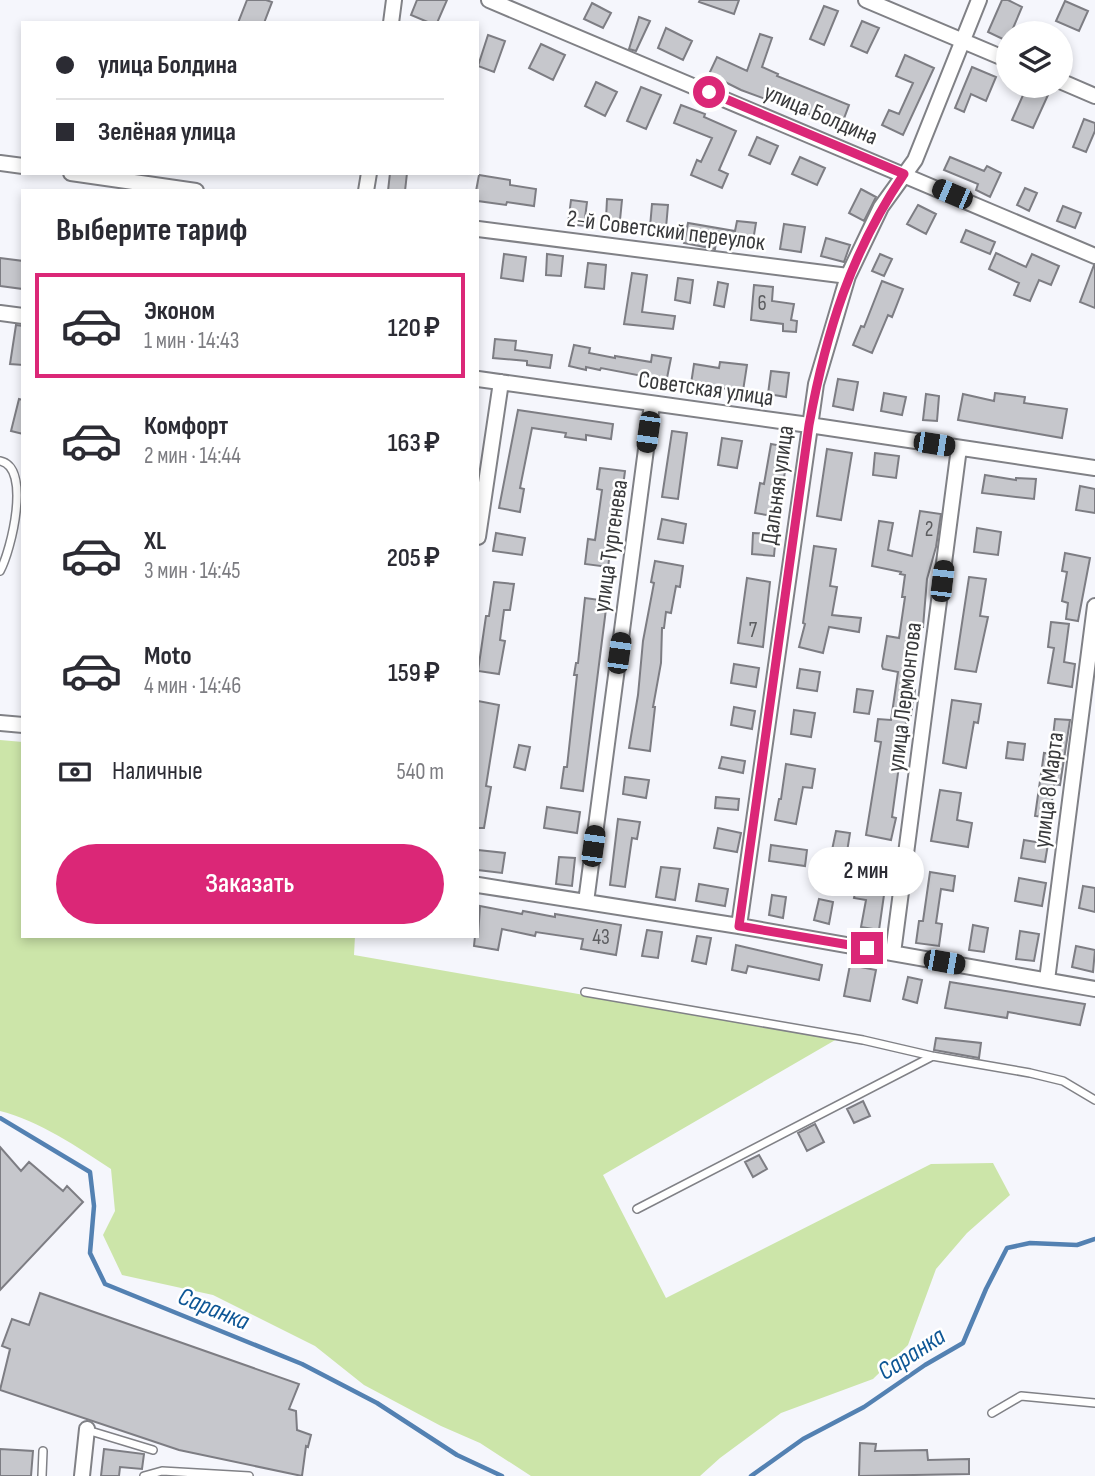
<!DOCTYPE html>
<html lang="ru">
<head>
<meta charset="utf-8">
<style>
	:root { --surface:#fff; --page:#f2f2f3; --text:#2b2b33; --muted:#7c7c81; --line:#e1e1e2; --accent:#db2777 }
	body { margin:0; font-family:"Sofia Sans Condensed",sans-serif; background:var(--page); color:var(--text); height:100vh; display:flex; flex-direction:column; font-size:26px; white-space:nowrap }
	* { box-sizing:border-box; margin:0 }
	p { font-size:23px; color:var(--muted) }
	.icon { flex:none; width:38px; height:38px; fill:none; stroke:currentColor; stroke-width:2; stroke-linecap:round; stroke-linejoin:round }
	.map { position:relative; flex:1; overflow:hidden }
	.panel { position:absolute; left:21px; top:189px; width:458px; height:749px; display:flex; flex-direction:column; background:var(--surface); border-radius:0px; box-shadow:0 4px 10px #0003 }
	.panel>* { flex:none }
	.top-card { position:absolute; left:21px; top:21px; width:458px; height:154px; border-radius:0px; box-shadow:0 4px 10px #0003; display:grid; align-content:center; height:154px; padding:0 35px; background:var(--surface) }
	.tools { position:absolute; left:996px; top:21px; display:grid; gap:14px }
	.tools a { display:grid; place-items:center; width:77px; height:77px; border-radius:50%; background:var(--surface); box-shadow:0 4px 10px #0003; font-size:35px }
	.end { position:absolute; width:32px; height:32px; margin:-16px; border:9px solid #db2777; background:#fff; box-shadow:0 0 0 4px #fff }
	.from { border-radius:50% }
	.bubble { position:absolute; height:49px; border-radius:24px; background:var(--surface); box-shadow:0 4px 10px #0003; font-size:23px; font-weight:600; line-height:49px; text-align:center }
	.car { position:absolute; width:21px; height:42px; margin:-21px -10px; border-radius:9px; box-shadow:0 0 5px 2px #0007; background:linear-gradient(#222 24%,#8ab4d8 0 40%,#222 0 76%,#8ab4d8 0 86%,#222 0) }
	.top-card b { display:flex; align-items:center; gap:24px; height:66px; font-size:26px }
	.top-card b+b { border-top:2px solid var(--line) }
	.top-card i { width:18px; height:18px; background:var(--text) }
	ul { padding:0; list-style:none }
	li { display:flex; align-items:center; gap:21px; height:105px; margin:0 14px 10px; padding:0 21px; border:4px solid transparent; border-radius:0px }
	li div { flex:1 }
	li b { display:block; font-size:26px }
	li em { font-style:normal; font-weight:600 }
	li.active { border-color:var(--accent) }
	li>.icon { width:63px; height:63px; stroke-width:1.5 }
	h2 { padding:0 35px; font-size:32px; line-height:84px }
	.pay { display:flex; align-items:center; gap:18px; height:77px; padding:0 35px; font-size:26px }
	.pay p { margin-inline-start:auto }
	.primary-button { display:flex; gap:14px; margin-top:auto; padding:14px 35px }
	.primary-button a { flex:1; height:80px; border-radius:42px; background:var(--accent); color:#fff; font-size:28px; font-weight:600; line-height:80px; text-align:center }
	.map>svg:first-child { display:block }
	.green { fill:#cce5a9 }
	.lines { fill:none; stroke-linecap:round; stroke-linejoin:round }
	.stream { stroke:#5381b2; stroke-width:4.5 }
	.building { fill:#c6c7cc; stroke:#7d7d83; stroke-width:2 }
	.lane-casing { stroke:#808186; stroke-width:10 }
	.street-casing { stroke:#808186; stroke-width:18 }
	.lane { stroke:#fff; stroke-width:7 }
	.street { stroke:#fff; stroke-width:14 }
	.route { stroke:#db2777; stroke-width:9 }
	.labels { text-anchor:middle; stroke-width:5; stroke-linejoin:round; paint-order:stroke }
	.number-label { font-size:21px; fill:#5c5d60 }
	.street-label { font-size:24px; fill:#393a3c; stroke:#fff }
	.water-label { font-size:26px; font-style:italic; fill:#0f5796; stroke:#fff }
</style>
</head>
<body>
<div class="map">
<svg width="1095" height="1476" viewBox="0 0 1095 1476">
	<rect width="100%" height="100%" fill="#f5f6fc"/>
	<path class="green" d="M 0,740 L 23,742 L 23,936 L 355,936 L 354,955 L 837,1039 L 603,1175 L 666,1298 L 931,1164 L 993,1163 L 1010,1195 L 967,1233 L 936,1269 L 908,1345 L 873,1379 L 781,1413 L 720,1458 L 700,1476 L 531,1476 L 480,1443 L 441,1426 L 364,1385 L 315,1346 L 213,1295 L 122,1275 L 103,1235 L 115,1211 L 111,1169 C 77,1147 40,1121 0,1111 Z"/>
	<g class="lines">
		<path class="stream" d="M 0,1118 L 90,1172 L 94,1206 L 90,1253 L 105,1284 L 302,1364 L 377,1403 L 457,1455 L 502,1476
			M 751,1476 L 803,1439 L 864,1407 L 925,1365 L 963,1343 L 986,1289 L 1007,1248 L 1030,1243 L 1077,1245 L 1095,1239"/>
	</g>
	<path class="building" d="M 247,0 L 266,0 L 272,2 L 264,23 L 238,23 Z
		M 417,0 L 447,0 L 437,23 L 430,23 L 411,15 Z
		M 700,0 L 739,0 L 734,14 L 699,2 Z
		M 1002,0 L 1008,0 L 1022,7 L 1011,33 L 1008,33 L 1007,41 L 988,32 Z
		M 1065,1 L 1088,11 L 1079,31 L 1056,21 Z
		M 592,3 L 611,13 L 603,28 L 584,19 Z
		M 824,6 L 838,11 L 824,45 L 810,39 Z
		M 639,17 L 650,21 L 636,51 L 629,49 Z
		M 862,21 L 879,28 L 867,53 L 851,46 Z
		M 666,28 L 692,41 L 683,60 L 658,48 Z
		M 760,34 L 772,38 L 762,67 L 778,74 L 777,76 L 849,105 L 840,129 L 801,110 L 769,98 L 768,100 L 741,90 L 709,74 L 717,57 L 747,71 Z
		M 488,35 L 505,41 L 494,72 L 478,66 Z
		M 541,44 L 565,55 L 553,80 L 529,68 Z
		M 905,55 L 934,68 L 903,135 L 882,125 L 889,110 L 899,114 L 913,83 L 896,76 Z
		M 972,67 L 996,77 L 986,101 L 971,94 L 964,112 L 955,108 Z
		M 596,82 L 617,92 L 605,116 L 585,106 Z
		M 1027,86 L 1048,95 L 1033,128 L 1012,120 Z
		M 641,87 L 661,95 L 646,129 L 627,121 Z
		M 681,105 L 705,114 L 704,117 L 736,131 L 719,170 L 728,174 L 722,188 L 691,175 L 697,160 L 701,162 L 712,138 L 674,123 Z
		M 1084,119 L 1095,123 L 1095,131 L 1086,152 L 1073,147 Z
		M 757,137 L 778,146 L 770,164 L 749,155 Z
		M 800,157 L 825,168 L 817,185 L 792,174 Z
		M 950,157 L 984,171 L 987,166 L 1001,173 L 990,197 L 976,190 L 978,184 L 944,170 Z
		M 390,173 L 407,173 L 405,191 L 388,191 Z
		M 479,175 L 510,180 L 510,185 L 536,189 L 534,206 L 507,202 L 506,205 L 478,201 L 476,191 Z
		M 1025,188 L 1037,193 L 1029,211 L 1017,205 Z
		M 861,189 L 876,197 L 864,221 L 849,213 Z
		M 607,199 L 622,200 L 620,220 L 606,219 Z
		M 571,200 L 587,202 L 584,226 L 568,224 Z
		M 652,204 L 668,205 L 666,228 L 650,227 Z
		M 918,205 L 936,214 L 926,234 L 907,224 Z
		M 1063,206 L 1081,213 L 1075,228 L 1057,221 Z
		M 737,221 L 756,223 L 752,247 L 716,242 L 715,249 L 684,243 L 688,223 L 735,231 Z
		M 784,224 L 805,227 L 801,252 L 780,249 Z
		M 966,230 L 995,242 L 990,254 L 961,242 Z
		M 826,238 L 850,245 L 844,262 L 821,256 Z
		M 996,253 L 1026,267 L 1032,254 L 1059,266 L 1051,285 L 1039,280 L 1030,301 L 1014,295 L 1019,283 L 989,269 Z
		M 504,254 L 526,257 L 523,281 L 501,278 Z
		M 547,254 L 563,256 L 561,276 L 546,275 Z
		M 880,254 L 892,259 L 884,276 L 872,271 Z
		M 0,258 L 23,261 L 23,289 L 0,286 Z
		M 588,263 L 606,265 L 604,289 L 585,287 Z
		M 1094,265 L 1095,265 L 1095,308 L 1080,302 Z
		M 632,273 L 647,275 L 642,312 L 675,316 L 673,329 L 624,324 Z
		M 678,278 L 693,280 L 690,303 L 675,300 Z
		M 882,281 L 903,289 L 892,317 L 888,315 L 872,353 L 853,345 L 861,326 L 864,327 Z
		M 718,282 L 728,284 L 724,307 L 714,305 Z
		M 754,285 L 773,287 L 772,301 L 794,304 L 791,320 L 797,321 L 796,332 L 783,331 L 783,324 L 751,320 Z
		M 16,325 L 23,326 L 23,365 L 10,364 Z
		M 495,339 L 516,341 L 515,350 L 552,355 L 550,368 L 527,365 L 527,361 L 493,358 Z
		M 574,345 L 590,348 L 589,353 L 615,358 L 615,356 L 651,362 L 652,355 L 671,358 L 666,383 L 648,380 L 648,377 L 601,368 L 600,370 L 586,367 L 586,370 L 569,366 Z
		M 720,362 L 747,365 L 743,391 L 691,384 L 694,364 L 719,368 Z
		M 771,371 L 789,373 L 786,397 L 768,394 Z
		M 838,379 L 858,382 L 853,410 L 833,406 Z
		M 884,393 L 906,397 L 902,415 L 881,411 Z
		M 995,393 L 1025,397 L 1024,403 L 1067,409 L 1062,438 L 958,420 L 963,394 L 994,401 Z
		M 926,394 L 939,396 L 937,421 L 923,420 Z
		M 19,399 L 23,400 L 23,434 L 11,431 Z
		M 518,410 L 613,424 L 611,439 L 586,435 L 586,440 L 565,437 L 566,433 L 532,428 L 520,488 L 524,489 L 520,512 L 499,508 Z
		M 672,431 L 687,433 L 678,499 L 662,497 Z
		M 722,438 L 742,441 L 737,468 L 718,465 Z
		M 771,444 L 788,447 L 779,517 L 755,513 L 760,483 L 764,484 Z
		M 827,449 L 852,453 L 841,520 L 817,516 Z
		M 875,453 L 899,456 L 896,478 L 873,475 Z
		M 600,468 L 625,471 L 617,533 L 613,533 L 608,567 L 585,564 L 588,539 L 595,540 L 602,490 L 597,489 Z
		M 985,475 L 1016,480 L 1016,478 L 1036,479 L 1034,499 L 982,493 Z
		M 1080,486 L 1095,489 L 1095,513 L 1076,510 Z
		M 920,511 L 941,514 L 936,547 L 927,579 L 923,627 L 919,627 L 908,689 L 915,690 L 911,715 L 907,714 L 903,744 L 902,744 L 892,817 L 896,818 L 891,840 L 866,835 L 881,742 L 875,741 L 878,719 L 891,720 L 898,672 L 883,669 L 882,666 L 887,636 L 899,638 L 905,597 L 902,597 L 905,575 L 900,574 L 901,572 L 872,566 L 879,521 L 893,523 L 888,550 L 912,556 Z
		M 662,519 L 686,524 L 683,543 L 658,539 Z
		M 977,528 L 1001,532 L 998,555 L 974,552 Z
		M 496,533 L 525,538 L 522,555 L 493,551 Z
		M 753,533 L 776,534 L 774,556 L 752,554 Z
		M 814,546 L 836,549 L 830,586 L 837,587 L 832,615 L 861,618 L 859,632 L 829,627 L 823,653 L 799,647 L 805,624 L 803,623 Z
		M 1065,553 L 1090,558 L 1078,621 L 1066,619 L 1068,603 L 1062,601 L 1067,572 L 1062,571 Z
		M 655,561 L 683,566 L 680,587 L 676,586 L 671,613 L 666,612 L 664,628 L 662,628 L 661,663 L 653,707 L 655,707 L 650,751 L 629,748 L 638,695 L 643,641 L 654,583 L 651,582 Z
		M 969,577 L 986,579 L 980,616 L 988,617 L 976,672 L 955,669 Z
		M 747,578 L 770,582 L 763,647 L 738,643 Z
		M 494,582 L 514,584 L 510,610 L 504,610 L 500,640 L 505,641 L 499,674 L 478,671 L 486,616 L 489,616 Z
		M 585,598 L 607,601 L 583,791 L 561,788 L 564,767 L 567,767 L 577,675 L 574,675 L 576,663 L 578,663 Z
		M 1051,622 L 1069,624 L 1064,662 L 1075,664 L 1072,687 L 1048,683 L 1054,648 L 1048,647 Z
		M 734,664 L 759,668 L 756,687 L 731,683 Z
		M 800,669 L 820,672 L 817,691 L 797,688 Z
		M 857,689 L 873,691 L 869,714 L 854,712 Z
		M 952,700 L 981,704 L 978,723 L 974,722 L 966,768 L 943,763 Z
		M 478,701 L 499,705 L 486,786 L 491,787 L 484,828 L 478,828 Z
		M 734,707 L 755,711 L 752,729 L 731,725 Z
		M 794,710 L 815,713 L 811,737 L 791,734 Z
		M 1055,719 L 1070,720 L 1060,785 L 1054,784 L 1050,818 L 1035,816 L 1044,753 L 1051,754 Z
		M 1008,742 L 1025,744 L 1023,760 L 1006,758 Z
		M 519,745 L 530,747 L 525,770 L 514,767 Z
		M 722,757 L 745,761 L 743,773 L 719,768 Z
		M 786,764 L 815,769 L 812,788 L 803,787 L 796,824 L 775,820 L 779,799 L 781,799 Z
		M 625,777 L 649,780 L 646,798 L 623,794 Z
		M 940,790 L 961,793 L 957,820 L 972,823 L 968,847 L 931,841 Z
		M 716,797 L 739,799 L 738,810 L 715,808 Z
		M 547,807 L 580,812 L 577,833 L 544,828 Z
		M 618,819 L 640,822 L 637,839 L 632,838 L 625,887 L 610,885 Z
		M 718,828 L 741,833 L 737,852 L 714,848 Z
		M 836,831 L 850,833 L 847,852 L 832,850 Z
		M 1024,840 L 1048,844 L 1045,862 L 1021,858 Z
		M 771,845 L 807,850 L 805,866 L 769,861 Z
		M 478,850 L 505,853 L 502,873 L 478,870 Z
		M 559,857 L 575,858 L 572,886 L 556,884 Z
		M 862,858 L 888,863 L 882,895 L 884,895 L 879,930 L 861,927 L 866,900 L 854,898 Z
		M 661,867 L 680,869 L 675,900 L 656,897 Z
		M 930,872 L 955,876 L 953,891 L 941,889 L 936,923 L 942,924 L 939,946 L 916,943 L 919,921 L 923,921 Z
		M 1019,878 L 1046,883 L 1042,906 L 1015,901 Z
		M 699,884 L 728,889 L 725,906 L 696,901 Z
		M 1083,886 L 1095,888 L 1095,912 L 1079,908 Z
		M 772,895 L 786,897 L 783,918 L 769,915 Z
		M 819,899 L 833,902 L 829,924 L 814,920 Z
		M 480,906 L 522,914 L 523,911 L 555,917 L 555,914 L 621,925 L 616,955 L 581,949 L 583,939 L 536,932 L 535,936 L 502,929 L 498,950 L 474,946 L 475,936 L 478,936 Z
		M 973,925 L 988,928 L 984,952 L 969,950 Z
		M 647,930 L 662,932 L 658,958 L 642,956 Z
		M 1020,931 L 1039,934 L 1034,961 L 1016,959 Z
		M 697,936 L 711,938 L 706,964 L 692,961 Z
		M 736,945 L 822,965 L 819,980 L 748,966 L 746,973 L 732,970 Z
		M 1076,946 L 1095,950 L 1093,972 L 1072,967 Z
		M 850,965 L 876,970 L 870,1001 L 844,996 Z
		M 908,977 L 922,980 L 917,1003 L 903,999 Z
		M 950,982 L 1085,1004 L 1080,1025 L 1008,1012 L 1007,1018 L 945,1008 Z
		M 936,1038 L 981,1043 L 979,1058 L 934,1050 Z
		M 863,1101 L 870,1116 L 854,1123 L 847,1109 Z
		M 815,1124 L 824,1142 L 807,1151 L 798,1133 Z
		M 0,1147 L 21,1171 L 29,1162 L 63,1191 L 67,1186 L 83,1202 L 0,1290 Z
		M 759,1155 L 767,1169 L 753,1177 L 745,1162 Z
		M 40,1293 L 299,1384 L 289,1409 L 296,1411 L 297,1430 L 311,1435 L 308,1447 L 306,1446 L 302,1476 L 179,1450 L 0,1390 L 10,1349 L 2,1346 L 12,1319 L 29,1325 Z
		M 860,1443 L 876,1444 L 875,1451 L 927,1450 L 928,1460 L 969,1459 L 969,1474 L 859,1476 Z
		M 0,1449 L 33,1451 L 31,1476 L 0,1476 Z
		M 104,1449 L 144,1454 L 142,1469 L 120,1467 L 119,1476 L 101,1476 Z"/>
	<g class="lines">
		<defs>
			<path id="lane" d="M 0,461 C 32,467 11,551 0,571
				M 585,992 L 863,1040 L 932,1056 L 1030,1073 L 1063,1081 L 1095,1100
				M 637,1209 L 931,1057
				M 992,1413 L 1021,1396 L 1095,1403
				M 87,1430 L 153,1450
				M 42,1476 L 43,1451
				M 144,1476 L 162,1471 L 249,1476"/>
			<path id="street" d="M 489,0 L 1095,256
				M 866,0 L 1008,60
				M 391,23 L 394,0
				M 1060,81 L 1095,96
				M 0,163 L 23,166
				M 71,173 L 196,191
				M 366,191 L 369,173
				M 478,229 L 848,276
				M 0,313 L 23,316
				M 478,379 L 809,425 L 1095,468
				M 478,537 L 501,382
				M 0,723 L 23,725
				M 478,885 L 739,926 L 1095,989
				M 586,902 L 652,404
				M 739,926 L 816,384 L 848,276 L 881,207 L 915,160 L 979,0
				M 893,953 L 959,448
				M 1047,980 L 1095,606
				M 82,1476 L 87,1429"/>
		</defs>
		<use href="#lane" class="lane-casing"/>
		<use href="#street" class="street-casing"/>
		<use href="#lane" class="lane"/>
		<use href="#street" class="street"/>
	</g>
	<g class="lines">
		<path class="route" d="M 709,92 L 904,174 C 851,252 826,332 809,425 L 739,926 L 867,948"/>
	</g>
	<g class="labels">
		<g class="number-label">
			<text x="762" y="310">6</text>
			<text x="929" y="536">2</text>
			<text x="753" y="637">7</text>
			<text x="601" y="944">43</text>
		</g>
		<g class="street-label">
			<text transform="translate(821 114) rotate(23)" y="8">улица Болдина</text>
			<text transform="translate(666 230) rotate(7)" y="8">2-й Советский переулок</text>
			<text transform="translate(706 388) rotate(8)" y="8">Советская улица</text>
			<text transform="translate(777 485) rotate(-82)" y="8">Дальняя улица</text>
			<text transform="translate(610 546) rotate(-82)" y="8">улица Тургенева</text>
			<text transform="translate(904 697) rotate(-83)" y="8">улица Лермонтова</text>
			<text transform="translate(1048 790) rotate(-83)" y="8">улица 8 Марта</text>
		</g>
		<g class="water-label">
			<text transform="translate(214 1308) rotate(22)" y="9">Саранка</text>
			<text transform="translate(911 1353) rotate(-33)" y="9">Саранка</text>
		</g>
	</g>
</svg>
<div class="tools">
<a><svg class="icon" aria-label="layers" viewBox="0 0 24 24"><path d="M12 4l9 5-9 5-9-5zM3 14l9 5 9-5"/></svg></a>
</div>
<i class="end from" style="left:709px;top:92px"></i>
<i class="end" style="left:867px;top:948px"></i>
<div class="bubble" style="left:808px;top:847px;width:116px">2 мин</div>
<i class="car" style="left:952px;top:194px;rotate:293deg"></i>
<i class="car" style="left:648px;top:432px;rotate:188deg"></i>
<i class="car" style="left:934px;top:444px;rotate:99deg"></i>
<i class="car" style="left:942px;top:581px;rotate:7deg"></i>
<i class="car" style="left:619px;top:653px;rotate:8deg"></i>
<i class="car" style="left:593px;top:846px;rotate:8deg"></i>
<i class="car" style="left:944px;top:962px;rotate:100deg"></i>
<div class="top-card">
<b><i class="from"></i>улица Болдина</b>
<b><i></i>Зелёная улица</b>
</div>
<section class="panel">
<h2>Выберите тариф</h2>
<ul>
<li class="active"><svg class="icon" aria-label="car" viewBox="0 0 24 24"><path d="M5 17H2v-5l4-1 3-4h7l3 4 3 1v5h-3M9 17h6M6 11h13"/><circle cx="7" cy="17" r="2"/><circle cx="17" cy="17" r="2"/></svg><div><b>Эконом</b><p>1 мин · 14:43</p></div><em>120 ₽</em></li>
<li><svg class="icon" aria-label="car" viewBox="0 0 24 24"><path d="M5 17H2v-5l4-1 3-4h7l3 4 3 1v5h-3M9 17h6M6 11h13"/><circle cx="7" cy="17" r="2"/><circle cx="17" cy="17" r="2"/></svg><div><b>Комфорт</b><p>2 мин · 14:44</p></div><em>163 ₽</em></li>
<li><svg class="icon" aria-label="car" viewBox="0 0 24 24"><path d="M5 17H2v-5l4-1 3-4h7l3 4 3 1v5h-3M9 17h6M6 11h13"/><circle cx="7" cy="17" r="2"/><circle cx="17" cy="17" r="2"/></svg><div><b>XL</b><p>3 мин · 14:45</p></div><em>205 ₽</em></li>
<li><svg class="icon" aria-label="car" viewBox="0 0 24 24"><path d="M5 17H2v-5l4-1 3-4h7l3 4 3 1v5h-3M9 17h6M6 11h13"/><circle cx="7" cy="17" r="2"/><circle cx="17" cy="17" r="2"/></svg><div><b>Moto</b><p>4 мин · 14:46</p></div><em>159 ₽</em></li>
</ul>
<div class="pay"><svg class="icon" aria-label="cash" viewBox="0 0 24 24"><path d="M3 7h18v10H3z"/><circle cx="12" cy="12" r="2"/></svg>Наличные<p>540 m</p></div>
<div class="primary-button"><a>Заказать</a></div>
</section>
</div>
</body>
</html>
